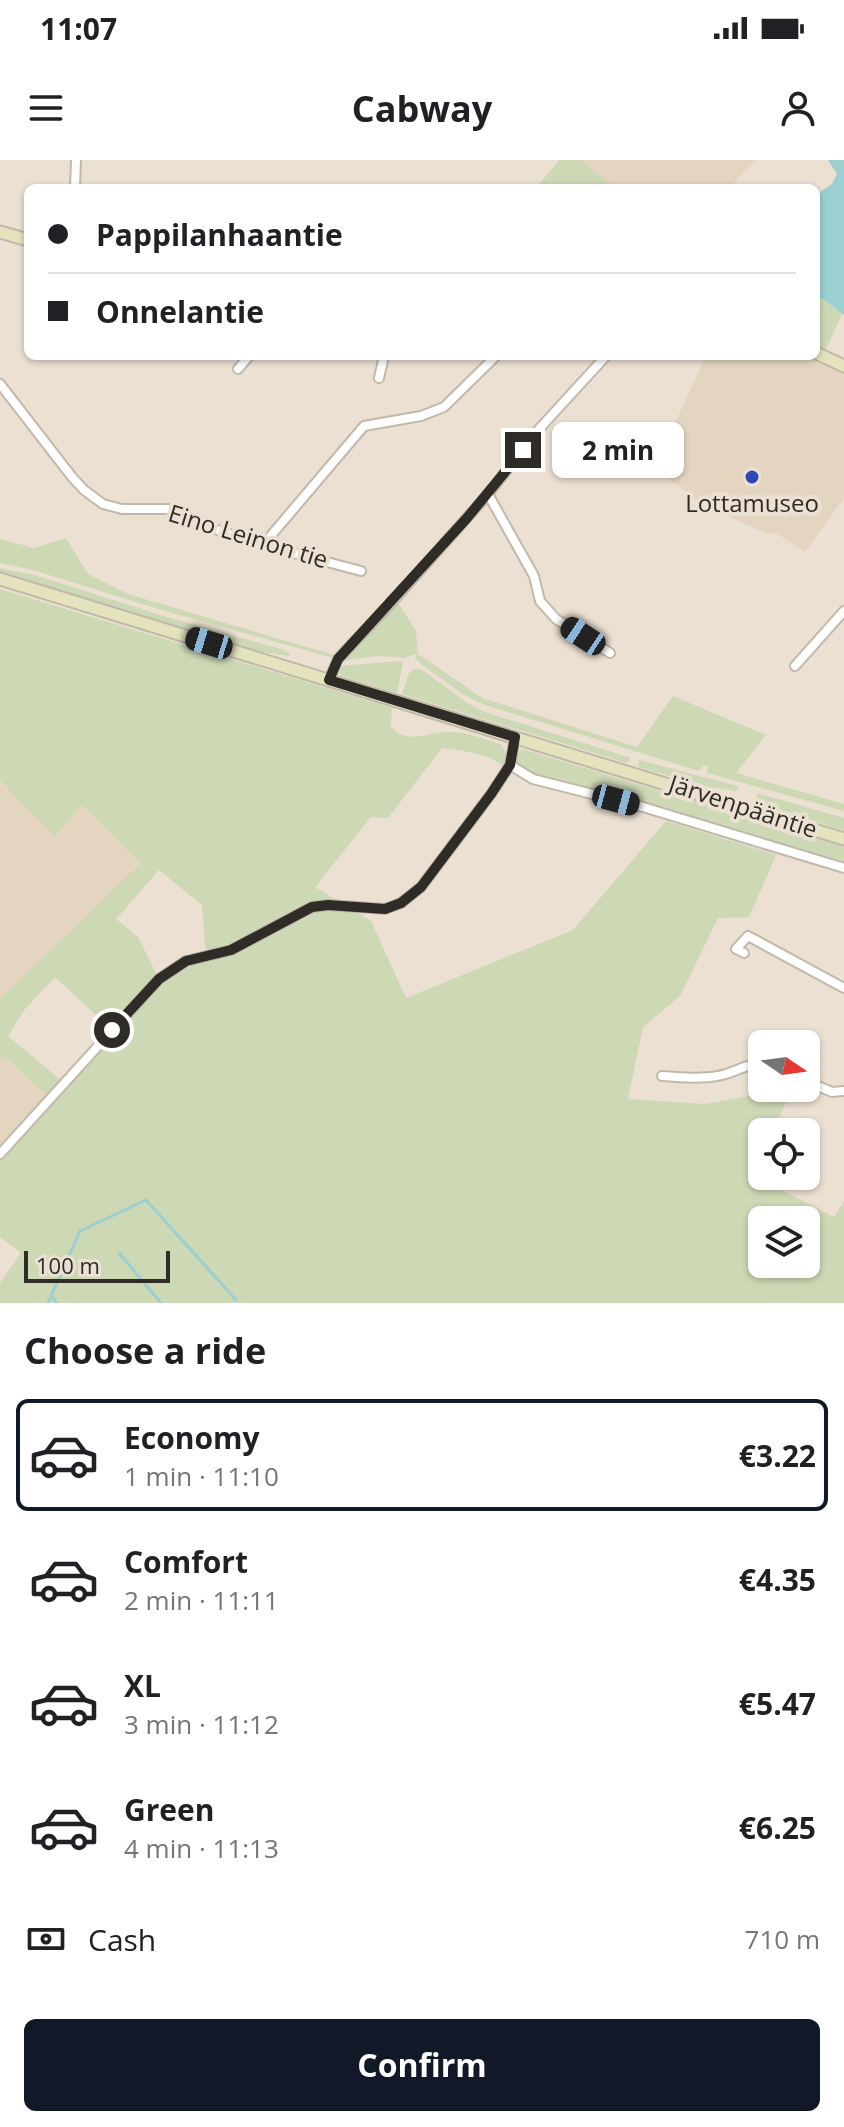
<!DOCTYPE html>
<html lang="en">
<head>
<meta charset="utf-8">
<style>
	:root { --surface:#fff; --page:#f6f6f6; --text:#202124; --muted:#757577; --line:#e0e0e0; --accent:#111827 }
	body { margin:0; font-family:"Open Sans",sans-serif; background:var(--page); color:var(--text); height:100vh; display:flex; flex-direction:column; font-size:30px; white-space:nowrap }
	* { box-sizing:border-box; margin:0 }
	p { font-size:26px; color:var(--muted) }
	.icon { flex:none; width:44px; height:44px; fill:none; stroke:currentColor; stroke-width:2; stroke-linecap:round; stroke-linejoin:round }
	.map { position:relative; height:1143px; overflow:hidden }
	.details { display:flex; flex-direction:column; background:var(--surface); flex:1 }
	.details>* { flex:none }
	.hud { position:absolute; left:24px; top:24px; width:796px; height:176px; border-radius:12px; box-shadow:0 2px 6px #0004; display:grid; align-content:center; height:176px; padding:0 24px; background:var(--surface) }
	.needle { width:52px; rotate:103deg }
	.buttons { position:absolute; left:748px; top:870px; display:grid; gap:16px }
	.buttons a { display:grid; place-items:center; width:72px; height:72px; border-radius:12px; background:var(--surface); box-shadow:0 2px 6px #0004; font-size:40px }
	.scale { position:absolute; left:24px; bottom:20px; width:146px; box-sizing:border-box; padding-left:8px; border:4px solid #2f2b26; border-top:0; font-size:22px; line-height:28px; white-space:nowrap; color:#2f2b26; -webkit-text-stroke:6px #ebe0d2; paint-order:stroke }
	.end { position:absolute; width:36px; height:36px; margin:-18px; border:10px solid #2f2b26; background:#fff; box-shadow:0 0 0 4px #fff }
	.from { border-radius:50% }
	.bubble { position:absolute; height:56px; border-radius:12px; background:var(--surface); box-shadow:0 2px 6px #0004; font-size:26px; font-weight:700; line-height:56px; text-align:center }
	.car { position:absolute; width:24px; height:48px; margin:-24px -12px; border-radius:10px; box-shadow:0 0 6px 2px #0007; background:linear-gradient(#222 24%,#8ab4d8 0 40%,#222 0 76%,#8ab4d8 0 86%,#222 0) }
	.hud b { display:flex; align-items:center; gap:28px; height:76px; font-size:30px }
	.hud b+b { border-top:2px solid var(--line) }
	.hud i { width:20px; height:20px; background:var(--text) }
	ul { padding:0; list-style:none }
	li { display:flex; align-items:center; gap:24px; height:112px; margin:0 16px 12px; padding:0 8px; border:4px solid transparent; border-radius:12px }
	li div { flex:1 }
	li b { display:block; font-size:30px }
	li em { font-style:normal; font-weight:700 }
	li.active { border-color:var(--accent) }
	li>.icon { width:72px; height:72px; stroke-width:1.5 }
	h2 { padding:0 24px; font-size:36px; line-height:96px }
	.pay { display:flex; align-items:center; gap:20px; height:88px; padding:0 24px; font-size:30px }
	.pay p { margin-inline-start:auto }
	.cta { display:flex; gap:16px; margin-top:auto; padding:16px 24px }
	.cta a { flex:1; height:92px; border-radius:12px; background:var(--accent); color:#fff; font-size:32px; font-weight:700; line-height:92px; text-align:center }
	.status { display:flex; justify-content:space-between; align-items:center; height:56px; padding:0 40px; background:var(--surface); direction:ltr }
	.status svg { height:22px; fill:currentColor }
	header { display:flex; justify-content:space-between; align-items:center; height:104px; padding:0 24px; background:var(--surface); font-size:36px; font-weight:700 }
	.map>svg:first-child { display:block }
	.built { fill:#e4d5c0 }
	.green { fill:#cdd8b4; fill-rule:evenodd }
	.water { fill:#9bcfd0 }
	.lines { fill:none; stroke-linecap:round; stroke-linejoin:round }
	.stream { stroke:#9bcfd0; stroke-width:3 }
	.street-casing { stroke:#c2b8aa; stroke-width:12 }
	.secondary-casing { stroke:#c2b8aa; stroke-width:15 }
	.street { stroke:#fff; stroke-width:8 }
	.secondary { stroke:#e5e2be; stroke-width:11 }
	.route { stroke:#2f2b26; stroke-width:10 }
	.poi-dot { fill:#2c48b8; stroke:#ebe0d2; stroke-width:3 }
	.labels { text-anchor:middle; stroke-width:8; stroke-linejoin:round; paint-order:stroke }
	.poi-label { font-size:24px; fill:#2f2b26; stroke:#ebe0d2 }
	.street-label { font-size:24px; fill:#2f2b26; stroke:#ebe0d2 }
</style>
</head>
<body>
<div class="status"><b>11:07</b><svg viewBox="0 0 49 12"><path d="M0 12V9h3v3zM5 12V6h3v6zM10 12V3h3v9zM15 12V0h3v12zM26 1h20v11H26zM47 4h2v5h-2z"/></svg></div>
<header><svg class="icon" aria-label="menu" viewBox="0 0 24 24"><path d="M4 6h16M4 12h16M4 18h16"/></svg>Cabway<svg class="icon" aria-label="person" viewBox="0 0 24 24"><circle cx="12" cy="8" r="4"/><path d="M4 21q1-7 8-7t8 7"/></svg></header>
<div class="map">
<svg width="844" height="1143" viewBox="0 0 844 1143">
	<rect width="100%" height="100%" fill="#ebe0d2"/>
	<path class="built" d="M 580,0 L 757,0 L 744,11 L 730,28 L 616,28 Z
		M 706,196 L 816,196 L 844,206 L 844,338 L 805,392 L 776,373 L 765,373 L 701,343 L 654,308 Z
		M 0,620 L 54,676 L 81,645 L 141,703 L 0,839 Z
		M 3,895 L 50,939 L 0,994 L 0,899 Z"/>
	<path class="green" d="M 559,0 L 580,0 L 616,28 L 536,28 Z
		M 816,134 L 842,154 L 823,196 L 816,193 Z
		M 66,378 L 88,414 L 128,434 L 337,496 L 334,498 L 165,451 L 33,410 L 0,403 L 0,379 L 34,388 Z
		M 0,408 L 38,416 L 163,456 L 281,489 L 290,494 L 289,496 L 257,491 L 0,413 Z
		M 0,429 L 392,548 L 391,567 C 408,586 431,571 452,572 C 465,572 490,580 502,585 L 507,597 L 505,607 C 488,593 464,591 442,588 L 388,658 L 371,657 L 315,727 L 371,761 L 406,838 L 573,770 L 666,661 L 776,695 L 749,757 L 718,758 L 680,836 L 643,867 L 628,939 L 705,944 L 793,928 L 772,972 L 762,972 L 762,994 L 752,1015 L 834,1057 L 844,1041 L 844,1143 L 0,1143 L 0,1123 L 21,1093 L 0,1077 L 0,994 L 50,939 L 4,896 L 0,899 L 0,839 L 141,703 L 81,645 L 55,677 L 0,620 ZM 159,710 L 202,745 L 206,796 L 159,819 L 138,777 L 116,759 ZM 55,817 L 112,870 L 64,923 L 8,876 L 25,849 ZM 762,1060 L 806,1060 L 806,1104 L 762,1104 Z
		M 397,441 L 416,471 L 418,494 L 482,538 L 637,587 L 673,536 L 766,575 L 736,613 L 844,644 L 844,651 L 707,613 L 708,606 L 703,606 L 699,611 L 485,545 L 464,535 L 421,504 L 415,498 L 417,494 L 404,498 L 379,496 L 345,500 Z
		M 399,501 L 403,503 L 397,533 L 340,515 L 340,506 Z
		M 414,509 L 422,510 L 469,544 L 485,552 L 631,598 L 627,603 L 402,534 L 409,513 Z
		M 522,589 L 844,687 L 844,706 L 527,612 L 515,604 L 514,596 Z
		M 639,600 L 734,625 L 739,627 L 736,631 L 707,627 L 638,607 Z
		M 757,633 L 844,658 L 844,671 L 777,649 L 757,640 Z"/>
	<path class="water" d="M 828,0 L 844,0 L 844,155 L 816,134 L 816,35 L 832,24 L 837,14 Z"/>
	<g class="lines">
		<path class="stream" d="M 119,1093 L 161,1143
			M 51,1136 L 57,1143
			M 48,1143 L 80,1071 L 146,1040 L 236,1140"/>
		<defs>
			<path id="street" d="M 75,28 L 76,0
				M 238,209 L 249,196
				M 379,218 L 384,196
				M 0,224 L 72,317 L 84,330 L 103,344 L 122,349 L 169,349 L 199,364 L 263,385 L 361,411
				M 488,334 L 534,416 L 540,441 L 556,459 L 610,493
				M 263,385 L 364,266 L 421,256 L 444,247 L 496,196
				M 795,506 L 844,451
				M 329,520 L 338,499 L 394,440 L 488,334 L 540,268 L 606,196
				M 510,605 L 533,619 L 643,647 L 844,708
				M 744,793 L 736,789 L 748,776 L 844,828
				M 662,916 C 683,917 705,920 726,914 C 739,910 747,904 762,903
				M 806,921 L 832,932 L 844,931
				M 0,994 L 159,819 L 186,801 L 231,790 L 312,747 L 328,745 L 385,749 L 401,743 L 421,727 L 491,634 L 510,605 L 515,577"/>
			<path id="secondary" d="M 0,72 L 28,80
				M 816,193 L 844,206
				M 0,419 L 844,679"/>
		</defs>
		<use href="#street" class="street-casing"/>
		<use href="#secondary" class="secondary-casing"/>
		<use href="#street" class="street"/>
		<use href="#secondary" class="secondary"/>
	</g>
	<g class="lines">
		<path class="route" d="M 112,870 L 159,819 L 186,801 L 231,790 L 312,747 L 328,745 L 385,749 L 401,743 L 421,727 L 491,634 L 510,605 L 515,577 L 329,520 L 338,499 L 467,358 L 523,290"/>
	</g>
	<circle class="poi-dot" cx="752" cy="317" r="8"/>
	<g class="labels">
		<g class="poi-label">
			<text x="752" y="352">Lottamuseo</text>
		</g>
		<g class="street-label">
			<text transform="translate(248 377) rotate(17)" y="8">Eino Leinon tie</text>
			<text transform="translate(743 647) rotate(18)" y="8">Järvenpääntie</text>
		</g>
	</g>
</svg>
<div class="buttons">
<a><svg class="needle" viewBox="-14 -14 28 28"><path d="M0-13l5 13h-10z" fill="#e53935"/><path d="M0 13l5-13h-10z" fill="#757577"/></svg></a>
<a><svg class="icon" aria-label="locate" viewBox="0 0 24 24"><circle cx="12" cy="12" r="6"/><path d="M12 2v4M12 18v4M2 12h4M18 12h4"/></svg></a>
<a><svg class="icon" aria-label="layers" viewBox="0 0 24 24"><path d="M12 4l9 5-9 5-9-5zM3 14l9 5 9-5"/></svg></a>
</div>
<div class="scale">100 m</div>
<i class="end from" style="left:112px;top:870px"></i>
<i class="end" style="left:523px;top:290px"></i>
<div class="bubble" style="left:552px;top:262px;width:132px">2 min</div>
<i class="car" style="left:583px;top:476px;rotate:303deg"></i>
<i class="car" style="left:209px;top:483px;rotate:287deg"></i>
<i class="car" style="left:616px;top:640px;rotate:105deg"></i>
<div class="hud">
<b><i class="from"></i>Pappilanhaantie</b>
<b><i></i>Onnelantie</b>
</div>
</div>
<section class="details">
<h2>Choose a ride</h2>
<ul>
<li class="active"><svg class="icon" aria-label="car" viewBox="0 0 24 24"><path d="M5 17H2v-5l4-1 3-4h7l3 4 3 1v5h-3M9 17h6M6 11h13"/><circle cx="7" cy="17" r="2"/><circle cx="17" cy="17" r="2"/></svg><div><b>Economy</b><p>1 min · 11:10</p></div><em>€3.22</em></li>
<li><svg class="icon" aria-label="car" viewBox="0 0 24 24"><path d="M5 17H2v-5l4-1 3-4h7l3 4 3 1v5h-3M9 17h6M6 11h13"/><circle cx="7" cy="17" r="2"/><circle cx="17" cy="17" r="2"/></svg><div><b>Comfort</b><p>2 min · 11:11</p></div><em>€4.35</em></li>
<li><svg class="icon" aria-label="car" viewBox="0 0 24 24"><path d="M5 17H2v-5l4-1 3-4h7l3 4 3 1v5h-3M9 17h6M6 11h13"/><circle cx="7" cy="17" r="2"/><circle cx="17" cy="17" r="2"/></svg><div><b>XL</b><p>3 min · 11:12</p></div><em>€5.47</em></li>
<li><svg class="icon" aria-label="car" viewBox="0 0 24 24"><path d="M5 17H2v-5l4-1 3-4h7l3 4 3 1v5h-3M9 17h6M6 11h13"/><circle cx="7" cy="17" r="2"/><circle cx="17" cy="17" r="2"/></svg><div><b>Green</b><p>4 min · 11:13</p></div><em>€6.25</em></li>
</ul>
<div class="pay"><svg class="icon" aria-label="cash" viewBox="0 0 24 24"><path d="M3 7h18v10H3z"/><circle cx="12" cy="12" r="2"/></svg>Cash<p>710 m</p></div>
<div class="cta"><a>Confirm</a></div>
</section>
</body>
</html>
